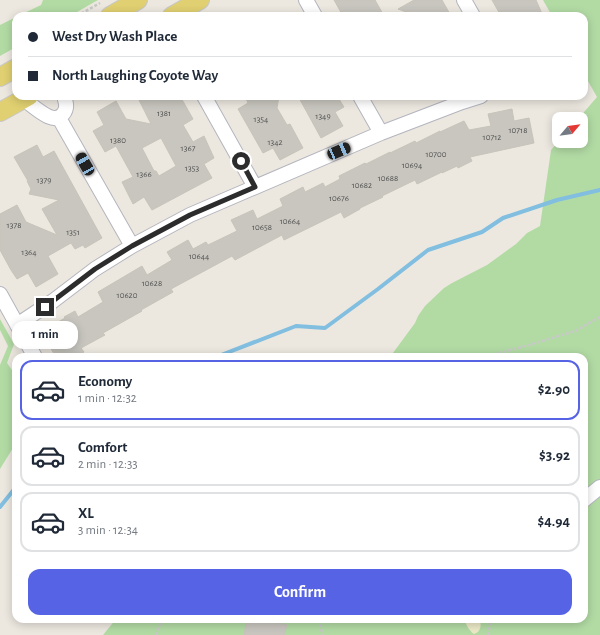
<!DOCTYPE html>
<html lang="en">
<head>
<meta charset="utf-8">
<style>
	:root { --surface:#fff; --page:#f6f6f7; --text:#1f2937; --muted:#747a83; --line:#e0e1e3; --accent:#5563e4 }
	body { margin:0; font-family:"Alegreya Sans",sans-serif; background:var(--page); color:var(--text); height:100vh; display:flex; flex-direction:column; font-size:15px; white-space:nowrap }
	* { box-sizing:border-box; margin:0 }
	p { font-size:13px; color:var(--muted) }
	.icon { flex:none; width:22px; height:22px; fill:none; stroke:currentColor; stroke-width:2; stroke-linecap:round; stroke-linejoin:round }
	.map { position:relative; flex:1; overflow:hidden }
	.panel { position:absolute; left:12px; top:353px; width:576px; height:270px; display:flex; flex-direction:column; background:var(--surface); border-radius:12px; box-shadow:0 2px 10px #0003 }
	.panel>* { flex:none }
	.guide { position:absolute; left:12px; top:12px; width:576px; height:88px; border-radius:12px; box-shadow:0 2px 10px #0003; display:grid; align-content:center; height:88px; padding:0 16px; background:var(--surface) }
	.needle { width:26px; rotate:61deg }
	.fabs { position:absolute; left:552px; top:112px; display:grid; gap:8px }
	.fabs a { display:grid; place-items:center; width:36px; height:36px; border-radius:8px; background:var(--surface); box-shadow:0 2px 10px #0003; font-size:20px }
	.end { position:absolute; width:18px; height:18px; margin:-9px; border:5px solid #2c2c2c; background:#fff; box-shadow:0 0 0 2px #fff }
	.from { border-radius:50% }
	.bubble { position:absolute; height:28px; border-radius:12px; background:var(--surface); box-shadow:0 2px 10px #0003; font-size:13px; font-weight:600; line-height:28px; text-align:center }
	.car { position:absolute; width:12px; height:24px; margin:-12px -6px; border-radius:5px; box-shadow:0 0 3px 1px #0007; background:linear-gradient(#222 24%,#8ab4d8 0 40%,#222 0 76%,#8ab4d8 0 86%,#222 0) }
	.guide b { display:flex; align-items:center; gap:14px; height:38px; font-size:15px }
	.guide b+b { border-top:1px solid var(--line) }
	.guide i { width:10px; height:10px; background:var(--text) }
	ul { padding:7px 0 0; list-style:none }
	li { display:flex; align-items:center; gap:12px; height:60px; margin:0 8px 6px; padding:0 8px; border:2px solid var(--line); border-radius:12px }
	li div { flex:1 }
	li b { display:block; font-size:15px }
	li em { font-style:normal; font-weight:600 }
	li.selected { border-color:var(--accent) }
	li>.icon { width:36px; height:36px; stroke-width:1.5 }
	.button { display:flex; gap:8px; margin-top:auto; padding:8px 16px }
	.button a { flex:1; height:46px; border-radius:12px; background:var(--accent); color:#fff; font-size:16px; font-weight:600; line-height:46px; text-align:center }
	.map>svg:first-child { display:block }
	.green { fill:#b2dba4 }
	.sand { fill:#edeac8 }
	.lines { fill:none; stroke-linecap:round; stroke-linejoin:round }
	.stream { stroke:#81bee0; stroke-width:4 }
	.building { fill:#c8c6bf; stroke:#c7c4ba; fill-rule:evenodd }
	.minor-casing { stroke:#b4b5be; stroke-width:16 }
	.major-casing { stroke:#c8c8c8; stroke-width:20 }
	.path { stroke:#c8c8c8; stroke-width:2.5; stroke-dasharray:3 2; stroke-linecap:butt }
	.minor { stroke:#fff; stroke-width:14 }
	.major { stroke:#e0d071; stroke-width:18 }
	.route { stroke:#2c2c2c; stroke-width:5 }
	.labels { text-anchor:middle; stroke-width:3; stroke-linejoin:round; paint-order:stroke }
	.number-label { font-size:9px; fill:#535251 }
</style>
</head>
<body>
<div class="map">
<svg width="600" height="635" viewBox="0 0 600 635">
	<rect width="100%" height="100%" fill="#ece8e0"/>
	<path class="green" d="M 43,0 L 98,0 L 70,16 L 18,16 L 41,5 Z
		M 543,0 L 600,0 L 600,635 L 103,635 L 116,619 L 584,619 L 584,357 L 390,357 L 415,323 L 418,316 L 425,306 L 444,288 L 452,283 L 487,265 L 516,244 L 527,233 L 540,226 L 551,150 L 559,141 L 581,141 L 581,119 L 578,119 L 597,97 L 584,74 L 584,16 L 552,16 Z
		M 16,17 L 16,47 L 0,56 L 0,25 Z
		M 0,319 L 14,344 L 7,363 L 16,376 L 16,443 L 0,469 L 0,365 L 8,346 L 0,330 Z"/>
	<path class="sand" d="M 464,619 L 480,619 C 481,624 481,628 478,632 L 474,634 C 469,631 466,624 464,619 Z"/>
	<g class="lines">
		<path class="stream" d="M 216,357 L 296,326 L 325,328 L 378,289 L 428,250 L 482,232 L 503,218 L 557,200 L 600,190
			M 0,507 L 16,487"/>
	</g>
	<path class="building" d="M 334,0 L 375,0 L 384,16 L 343,16 Z
		M 414,0 L 442,0 L 451,16 L 417,16 L 398,9 Z
		M 492,0 L 536,0 L 543,16 L 501,16 Z
		M 137,96 L 180,96 L 193,119 L 183,125 L 193,142 L 204,136 L 214,158 L 204,164 L 212,178 L 152,210 L 144,197 L 133,204 L 122,182 L 133,177 L 116,146 L 105,152 L 93,131 L 104,125 L 97,112 L 116,101 L 126,119 L 151,124 ZM 161,138 L 176,166 L 159,176 L 156,171 L 154,171 L 142,148 Z
		M 245,96 L 279,96 L 277,108 L 287,125 L 290,124 L 303,148 L 280,160 L 273,148 L 263,153 L 238,109 L 248,103 Z
		M 298,96 L 337,96 L 344,107 L 335,112 L 343,126 L 321,138 Z
		M 512,109 L 514,121 L 529,118 L 534,143 L 470,157 L 472,161 L 458,168 L 457,166 L 442,173 L 442,172 L 417,184 L 415,180 L 382,196 L 383,197 L 360,208 L 360,209 L 344,218 L 341,212 L 284,240 L 282,235 L 235,260 L 232,256 L 171,289 L 173,292 L 141,310 L 142,311 L 103,333 L 105,335 L 81,348 L 84,352 L 74,357 L 56,357 L 47,342 L 60,335 L 55,324 L 65,318 L 64,317 L 75,311 L 78,317 L 103,302 L 98,292 L 142,266 L 147,275 L 172,260 L 167,252 L 188,240 L 193,249 L 206,242 L 208,245 L 237,231 L 231,220 L 253,210 L 257,219 L 283,206 L 280,199 L 303,187 L 305,192 L 323,183 L 325,187 L 340,179 L 339,176 L 365,163 L 366,164 L 390,152 L 390,153 L 415,141 L 416,143 L 440,131 L 440,132 L 464,121 L 469,130 L 491,126 L 488,114 Z
		M 37,145 L 43,157 L 54,151 L 102,238 L 85,248 L 83,245 L 75,249 L 71,243 L 48,256 L 58,274 L 36,287 L 28,273 L 17,279 L 11,270 L 0,250 L 0,214 L 17,205 L 26,222 L 57,235 L 42,209 L 59,200 L 29,194 L 31,189 L 27,181 L 28,181 L 14,157 Z
		M 247,619 L 263,619 L 287,625 L 284,635 L 244,635 Z"/>
	<g class="lines">
		<defs>
			<path id="minor" d="M 306,0 L 315,16
				M 464,0 L 473,16
				M 204,96 L 255,187
				M 360,96 L 381,133
				M 23,99 C 33,105 53,127 63,114 C 68,108 66,103 64,96
				M 59,118 L 132,246
				M 0,294 L 35,357
				M 17,325 L 53,301 L 95,269 L 132,246 L 190,215 L 381,133 L 462,102 L 481,96
				M 584,500 L 600,487"/>
			<path id="major" d="M 110,16 L 138,0
				M 172,16 L 200,0
				M 0,77 L 16,68
				M 0,112 L 29,96"/>
		</defs>
		<use href="#minor" class="minor-casing"/>
		<use href="#major" class="major-casing"/>
		<path class="path" d="M 77,16 L 100,3
			M 484,357 L 529,345 L 575,331 L 600,317
			M 320,619 L 322,635
			M 156,635 L 159,626 L 164,619
			M 488,635 L 491,619"/>
		<use href="#minor" class="minor"/>
		<use href="#major" class="major"/>
	</g>
	<g class="lines">
		<path class="route" d="M 45,307 L 95,269 L 132,246 L 190,215 L 255,187 L 241,161"/>
	</g>
	<g class="labels">
		<g class="number-label">
			<text x="164" y="116">1381</text>
			<text x="323" y="119">1349</text>
			<text x="261" y="122">1354</text>
			<text x="518" y="133">10718</text>
			<text x="492" y="140">10712</text>
			<text x="118" y="143">1380</text>
			<text x="275" y="145">1342</text>
			<text x="188" y="151">1367</text>
			<text x="436" y="157">10700</text>
			<text x="412" y="168">10694</text>
			<text x="192" y="171">1353</text>
			<text x="144" y="177">1366</text>
			<text x="388" y="181">10688</text>
			<text x="44" y="183">1379</text>
			<text x="362" y="188">10682</text>
			<text x="339" y="201">10676</text>
			<text x="290" y="224">10664</text>
			<text x="14" y="228">1378</text>
			<text x="262" y="230">10658</text>
			<text x="73" y="235">1351</text>
			<text x="29" y="255">1364</text>
			<text x="199" y="259">10644</text>
			<text x="152" y="286">10628</text>
			<text x="127" y="298">10620</text>
		</g>
	</g>
</svg>
<div class="fabs">
<a><svg class="needle" viewBox="-14 -14 28 28"><path d="M0-13l5 13h-10z" fill="#e53935"/><path d="M0 13l5-13h-10z" fill="#747a83"/></svg></a>
</div>
<i class="end from" style="left:241px;top:161px"></i>
<i class="end" style="left:45px;top:307px"></i>
<div class="bubble" style="left:12px;top:321px;width:66px">1 min</div>
<i class="car" style="left:339px;top:151px;rotate:67deg"></i>
<i class="car" style="left:85px;top:164px;rotate:330deg"></i>
<div class="guide">
<b><i class="from"></i>West Dry Wash Place</b>
<b><i></i>North Laughing Coyote Way</b>
</div>
<section class="panel">
<ul>
<li class="selected"><svg class="icon" aria-label="car" viewBox="0 0 24 24"><path d="M5 17H2v-5l4-1 3-4h7l3 4 3 1v5h-3M9 17h6M6 11h13"/><circle cx="7" cy="17" r="2"/><circle cx="17" cy="17" r="2"/></svg><div><b>Economy</b><p>1 min · 12:32</p></div><em>$2.90</em></li>
<li><svg class="icon" aria-label="car" viewBox="0 0 24 24"><path d="M5 17H2v-5l4-1 3-4h7l3 4 3 1v5h-3M9 17h6M6 11h13"/><circle cx="7" cy="17" r="2"/><circle cx="17" cy="17" r="2"/></svg><div><b>Comfort</b><p>2 min · 12:33</p></div><em>$3.92</em></li>
<li><svg class="icon" aria-label="car" viewBox="0 0 24 24"><path d="M5 17H2v-5l4-1 3-4h7l3 4 3 1v5h-3M9 17h6M6 11h13"/><circle cx="7" cy="17" r="2"/><circle cx="17" cy="17" r="2"/></svg><div><b>XL</b><p>3 min · 12:34</p></div><em>$4.94</em></li>
</ul>
<div class="button"><a>Confirm</a></div>
</section>
</div>
</body>
</html>
